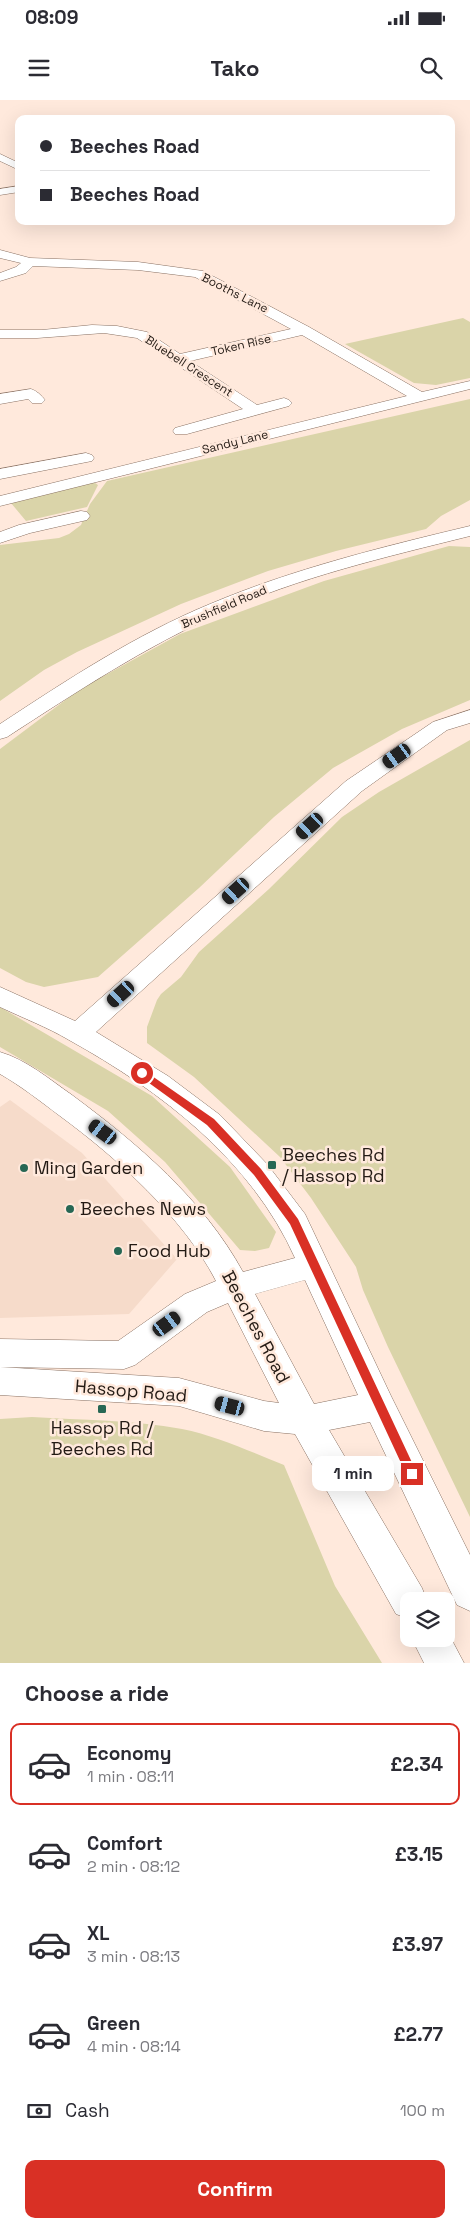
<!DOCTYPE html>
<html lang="en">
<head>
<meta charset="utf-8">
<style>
	:root { --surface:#fff; --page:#f2f2f3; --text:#2b2b33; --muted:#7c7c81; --line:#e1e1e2; --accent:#d93025 }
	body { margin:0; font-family:"Space Grotesk",sans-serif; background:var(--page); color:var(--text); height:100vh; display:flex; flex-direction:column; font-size:19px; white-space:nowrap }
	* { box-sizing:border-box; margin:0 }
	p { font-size:16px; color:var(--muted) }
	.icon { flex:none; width:28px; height:28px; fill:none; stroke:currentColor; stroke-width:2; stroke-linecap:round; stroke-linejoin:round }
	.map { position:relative; height:1563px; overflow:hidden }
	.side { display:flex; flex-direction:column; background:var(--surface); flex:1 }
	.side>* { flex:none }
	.top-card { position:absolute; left:15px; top:15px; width:440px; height:110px; border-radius:10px; box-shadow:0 5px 20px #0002; display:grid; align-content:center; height:110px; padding:0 25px; background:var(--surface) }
	.controls { position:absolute; left:400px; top:1492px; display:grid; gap:10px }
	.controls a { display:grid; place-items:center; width:55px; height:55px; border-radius:10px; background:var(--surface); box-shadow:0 5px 20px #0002; font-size:25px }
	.end { position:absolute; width:22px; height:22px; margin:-11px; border:6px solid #d93025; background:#fff; box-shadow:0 0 0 2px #fff }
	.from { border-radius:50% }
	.bubble { position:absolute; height:35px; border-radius:10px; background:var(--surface); box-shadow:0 5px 20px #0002; font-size:16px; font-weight:700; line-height:35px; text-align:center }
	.car { position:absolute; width:15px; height:30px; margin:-15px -8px; border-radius:6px; box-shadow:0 0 4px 1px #0007; background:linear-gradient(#222 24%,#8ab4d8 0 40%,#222 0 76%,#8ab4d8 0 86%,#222 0) }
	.top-card b { display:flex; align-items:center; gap:18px; height:48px; font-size:19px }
	.top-card b+b { border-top:1px solid var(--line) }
	.top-card i { width:12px; height:12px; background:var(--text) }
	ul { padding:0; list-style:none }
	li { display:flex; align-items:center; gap:15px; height:82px; margin:0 10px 8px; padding:0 15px; border:2px solid transparent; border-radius:10px }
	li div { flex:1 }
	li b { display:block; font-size:19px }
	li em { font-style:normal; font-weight:700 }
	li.active { border-color:var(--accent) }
	li>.icon { width:45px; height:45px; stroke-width:1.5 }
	h2 { padding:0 25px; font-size:22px; line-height:60px }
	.pay { display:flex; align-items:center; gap:12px; height:55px; padding:0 25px; font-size:19px }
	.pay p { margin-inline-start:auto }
	.button { display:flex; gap:10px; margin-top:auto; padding:10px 25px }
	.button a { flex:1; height:58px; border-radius:10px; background:var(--accent); color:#fff; font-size:20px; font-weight:700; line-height:58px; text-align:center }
	.status { display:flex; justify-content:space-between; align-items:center; height:35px; padding:0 25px; background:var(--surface); direction:ltr }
	.status svg { height:14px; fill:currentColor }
	header { display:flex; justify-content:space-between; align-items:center; height:65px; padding:0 25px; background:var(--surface); font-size:22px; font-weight:700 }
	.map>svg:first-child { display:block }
	.built { fill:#f6dbca }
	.green { fill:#dad4a9 }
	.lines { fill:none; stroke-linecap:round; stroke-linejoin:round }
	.minor-casing { stroke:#897163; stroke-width:1 }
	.minor { fill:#fff; fill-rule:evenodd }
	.route { fill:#d93025 }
	.poi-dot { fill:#276754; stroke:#ffe9dc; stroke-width:2 }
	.labels { text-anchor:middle; stroke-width:5; stroke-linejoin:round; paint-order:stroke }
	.far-street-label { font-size:12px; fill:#231a14; stroke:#ffe9dc }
	.near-poi-label { font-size:18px; fill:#231a14; stroke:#ffe9dc; text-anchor:start }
	.near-street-label { font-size:18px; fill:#231a14; stroke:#ffe9dc }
</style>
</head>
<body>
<div class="status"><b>08:09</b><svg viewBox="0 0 49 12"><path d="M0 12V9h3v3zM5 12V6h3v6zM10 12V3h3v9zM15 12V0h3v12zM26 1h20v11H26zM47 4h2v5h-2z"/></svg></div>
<header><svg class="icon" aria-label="menu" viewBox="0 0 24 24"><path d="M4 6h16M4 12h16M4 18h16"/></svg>Tako<svg class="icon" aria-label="search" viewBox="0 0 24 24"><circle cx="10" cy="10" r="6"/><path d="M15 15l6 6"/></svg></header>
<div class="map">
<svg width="470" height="1563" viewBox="0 0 470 1563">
	<rect width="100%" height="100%" fill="#ffe9dc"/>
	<path class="built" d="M 10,1000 L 82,1053 L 177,1159 L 129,1214 L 0,1218 L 0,1007 Z"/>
	<path class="green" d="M 463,218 L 470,222 L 470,278 L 436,285 L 414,283 L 345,244 Z
		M 470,299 L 470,400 L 441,416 L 426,429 L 336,451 L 268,471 L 181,504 L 77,552 L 44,570 L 0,601 L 0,445 L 59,438 L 69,434 L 81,425 L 90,404 L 107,381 Z
		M 92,381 L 98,385 L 87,407 L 26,421 L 11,403 Z
		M 449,446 L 470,447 L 470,600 L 402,629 L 333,668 L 274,717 L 199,788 L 98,877 L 44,887 L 26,882 L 0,868 L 0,649 L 80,589 L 180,534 L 324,481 Z
		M 470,640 L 470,1417 L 388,1247 L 363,1190 L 356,1167 L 311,1098 L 280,1057 L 194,977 L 147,943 L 147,927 L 157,900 L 161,894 L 181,877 L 199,852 L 269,789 L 342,717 L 379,692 Z
		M 0,907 L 152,996 L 230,1067 L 276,1132 L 269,1148 L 255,1151 L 240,1150 L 165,1062 L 108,1011 L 0,947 Z
		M 32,1317 C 82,1320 133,1320 182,1329 C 217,1336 251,1352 284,1365 L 335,1486 L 382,1563 L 0,1563 L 0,1319 Z"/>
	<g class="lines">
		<defs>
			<path id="minor" d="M 0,54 L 19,63 L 19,70 L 0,61 Z
				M 19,86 L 19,92 L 0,95 L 0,89 Z
				M 0,150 L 30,158 L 138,162 L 203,171 L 309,227 L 422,292 L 470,281 L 470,289 L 0,406 L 0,396 L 407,296 L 302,235 L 190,261 L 257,305 L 284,298 L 289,300 L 292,303 L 289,306 L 187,334 L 175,334 L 173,331 L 175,328 L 243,309 L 137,238 L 104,233 L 37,238 L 0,238 L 0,230 L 42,230 L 92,225 L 117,226 L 147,232 L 180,254 L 291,229 L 195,177 L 138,170 L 33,166 L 26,173 L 0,181 L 0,173 L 16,167 L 21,163 L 0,158 Z
				M 31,289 C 37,291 41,295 45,300 L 42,303 L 32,303 L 28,299 L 0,304 L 0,294 Z
				M 86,353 L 92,355 L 94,358 L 92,361 L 0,379 L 0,369 Z
				M 81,411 L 87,412 L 90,416 L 87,420 L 30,433 L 0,443 L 0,432 L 19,425 Z
				M 470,426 L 470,436 C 386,457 299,477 220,513 C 145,547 76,592 7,637 L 0,639 L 0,624 C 67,580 135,535 210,504 C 293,469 382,447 470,426 Z
				M 470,610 L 470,623 L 447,630 L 362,691 L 96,932 L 168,976 L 220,1015 L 267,1064 L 305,1114 L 391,1296 L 470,1455 L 470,1511 L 457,1505 L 370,1322 L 329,1330 L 422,1488 L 427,1501 L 409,1501 L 409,1519 L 396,1514 L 295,1334 L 264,1331 L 179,1306 L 0,1295 L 0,1267 L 179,1278 L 264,1301 L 279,1303 L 228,1203 L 207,1212 L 135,1265 L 124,1269 L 0,1267 L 0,1239 L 118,1241 L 185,1194 L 216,1181 C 183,1117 117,1058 60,1016 C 40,1001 21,986 0,974 L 0,952 C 27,960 49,979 72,995 C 138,1044 203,1099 243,1172 L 295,1158 C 251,1060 161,991 69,940 C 47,927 23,918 0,907 L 0,887 L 75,921 L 346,681 L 433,622 ZM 305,1180 L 358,1295 L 314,1304 L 255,1194 Z
				M 446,1529 L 464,1563 L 424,1563 L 412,1539 L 446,1539 Z"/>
		</defs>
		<use href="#minor" class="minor-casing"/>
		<use href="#minor" class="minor"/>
	</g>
	<path class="route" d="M 142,969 L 214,1019 L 261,1069 L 298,1119 L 416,1371 L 418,1374 L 416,1378 L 412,1380 L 408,1378 L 290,1124 L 254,1075 L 207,1025 L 138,975 L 137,973 Z"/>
	<g class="poi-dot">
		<rect x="267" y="1060" width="10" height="10" rx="2.5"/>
		<circle cx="24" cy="1068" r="5"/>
		<circle cx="70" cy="1109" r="5"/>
		<circle cx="118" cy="1151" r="5"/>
		<rect x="97" y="1304" width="10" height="10" rx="2.5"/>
	</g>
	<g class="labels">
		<g class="far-street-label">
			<text transform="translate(235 193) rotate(27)" y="4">Booths Lane</text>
			<text transform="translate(241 245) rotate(-13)" y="4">Token Rise</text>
			<text transform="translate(189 266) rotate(33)" y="4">Bluebell Crescent</text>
			<text transform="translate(235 342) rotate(-14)" y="4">Sandy Lane</text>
			<text transform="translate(224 507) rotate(-23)" y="4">Brushfield Road</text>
		</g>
		<g class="near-poi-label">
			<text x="282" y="1061">Beeches Rd<tspan x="282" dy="21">/ Hassop Rd</tspan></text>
			<text x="34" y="1074">Ming Garden</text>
			<text x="80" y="1115">Beeches News</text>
			<text x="128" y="1157">Food Hub</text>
			<text x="102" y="1334" text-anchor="middle">Hassop Rd /<tspan x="102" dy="21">Beeches Rd</tspan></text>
		</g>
		<g class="near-street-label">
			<text transform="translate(256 1227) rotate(62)" y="6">Beeches Road</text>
			<text transform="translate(131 1291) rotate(5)" y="6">Hassop Road</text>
		</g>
	</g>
</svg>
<div class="controls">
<a><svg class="icon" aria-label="layers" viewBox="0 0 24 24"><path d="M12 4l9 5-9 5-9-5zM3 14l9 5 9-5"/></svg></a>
</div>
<i class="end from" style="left:142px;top:973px"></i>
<i class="end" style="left:412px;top:1374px"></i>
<div class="bubble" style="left:312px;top:1356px;width:82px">1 min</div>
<i class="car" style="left:397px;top:656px;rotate:235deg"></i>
<i class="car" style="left:310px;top:726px;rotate:228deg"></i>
<i class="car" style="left:236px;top:791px;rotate:228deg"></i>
<i class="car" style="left:121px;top:894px;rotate:228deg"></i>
<i class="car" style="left:103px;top:1032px;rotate:306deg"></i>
<i class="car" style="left:167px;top:1224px;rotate:54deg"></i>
<i class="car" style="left:230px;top:1306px;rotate:285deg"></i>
<div class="top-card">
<b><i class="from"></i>Beeches Road</b>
<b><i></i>Beeches Road</b>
</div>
</div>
<section class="side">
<h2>Choose a ride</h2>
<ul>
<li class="active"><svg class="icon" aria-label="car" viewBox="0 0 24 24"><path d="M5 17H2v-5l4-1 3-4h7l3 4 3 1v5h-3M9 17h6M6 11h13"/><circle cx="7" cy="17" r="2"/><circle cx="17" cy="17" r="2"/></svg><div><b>Economy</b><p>1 min · 08:11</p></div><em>£2.34</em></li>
<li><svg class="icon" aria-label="car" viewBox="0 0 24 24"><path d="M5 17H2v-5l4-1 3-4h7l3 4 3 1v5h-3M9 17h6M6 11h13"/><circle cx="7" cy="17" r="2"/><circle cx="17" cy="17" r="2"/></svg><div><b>Comfort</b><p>2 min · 08:12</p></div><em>£3.15</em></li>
<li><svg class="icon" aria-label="car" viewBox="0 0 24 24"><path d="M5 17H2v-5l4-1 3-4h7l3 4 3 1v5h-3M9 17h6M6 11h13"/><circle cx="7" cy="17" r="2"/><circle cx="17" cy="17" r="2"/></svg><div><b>XL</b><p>3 min · 08:13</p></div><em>£3.97</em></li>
<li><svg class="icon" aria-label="car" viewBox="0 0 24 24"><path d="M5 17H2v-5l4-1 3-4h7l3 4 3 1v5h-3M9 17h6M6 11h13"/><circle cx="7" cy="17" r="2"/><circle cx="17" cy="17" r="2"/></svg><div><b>Green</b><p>4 min · 08:14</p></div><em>£2.77</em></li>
</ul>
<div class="pay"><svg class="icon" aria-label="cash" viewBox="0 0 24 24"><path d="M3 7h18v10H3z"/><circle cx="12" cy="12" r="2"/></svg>Cash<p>100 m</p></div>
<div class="button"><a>Confirm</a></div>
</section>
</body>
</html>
